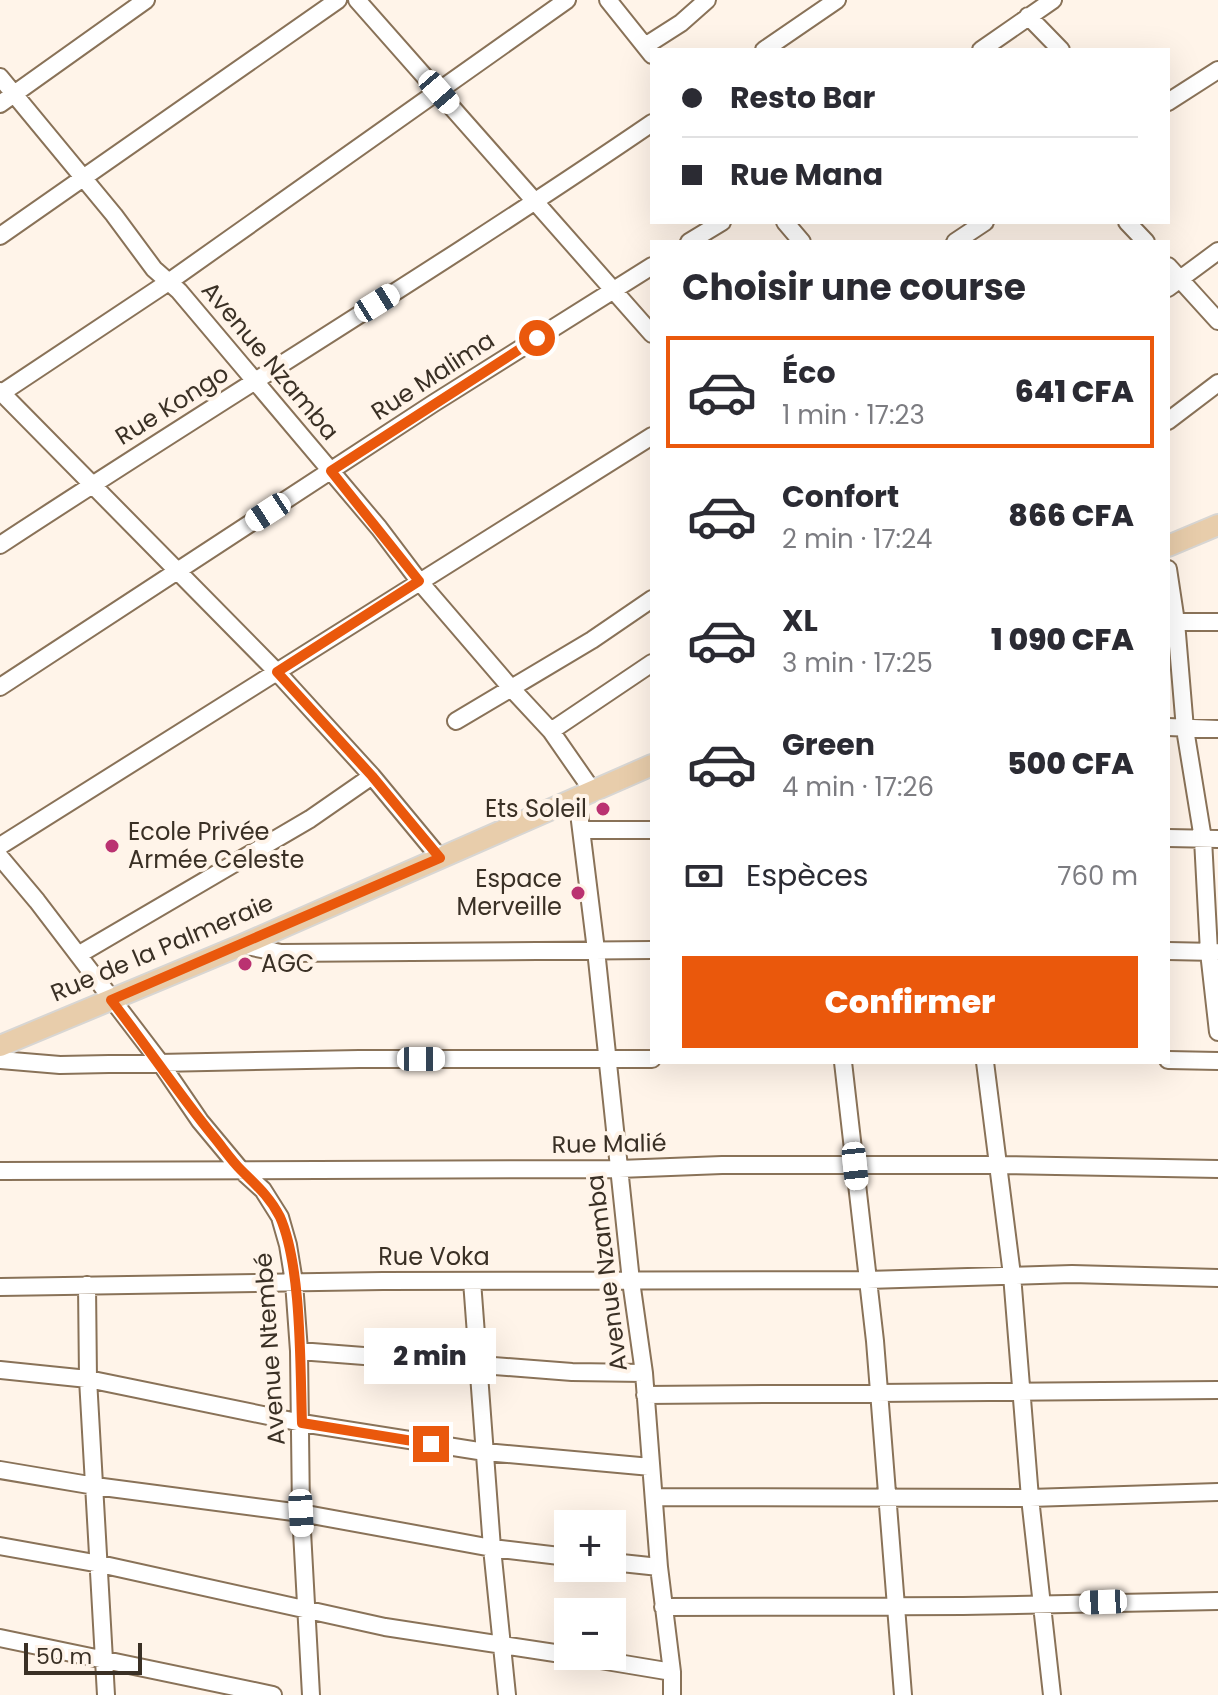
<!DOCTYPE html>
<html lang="fr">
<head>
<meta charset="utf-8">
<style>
	:root { --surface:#fff; --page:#f2f2f3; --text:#2b2b33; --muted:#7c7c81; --line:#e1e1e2; --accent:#ea580c }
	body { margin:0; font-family:Poppins,sans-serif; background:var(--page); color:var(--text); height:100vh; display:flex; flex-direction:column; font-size:30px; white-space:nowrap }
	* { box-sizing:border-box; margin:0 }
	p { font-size:26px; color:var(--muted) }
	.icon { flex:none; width:44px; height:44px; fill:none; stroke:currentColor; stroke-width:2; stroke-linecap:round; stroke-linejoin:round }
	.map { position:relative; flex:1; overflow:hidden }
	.panel { position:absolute; left:650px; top:240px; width:520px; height:824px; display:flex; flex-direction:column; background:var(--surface); border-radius:0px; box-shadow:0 8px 32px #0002 }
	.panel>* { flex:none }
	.banner { position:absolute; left:650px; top:48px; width:520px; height:176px; border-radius:0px; box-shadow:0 8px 32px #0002; display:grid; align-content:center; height:176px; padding:0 32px; background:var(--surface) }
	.controls { position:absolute; left:554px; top:1510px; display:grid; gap:16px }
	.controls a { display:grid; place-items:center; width:72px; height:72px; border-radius:0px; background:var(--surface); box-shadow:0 8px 32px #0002; font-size:40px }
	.scale { position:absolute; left:24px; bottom:20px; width:118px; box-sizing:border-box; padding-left:8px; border:4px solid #3a3025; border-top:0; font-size:22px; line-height:28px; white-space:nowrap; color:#3a3025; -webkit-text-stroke:6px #fff4e9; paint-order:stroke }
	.end { position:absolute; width:36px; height:36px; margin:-18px; border:10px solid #ea580c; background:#fff; box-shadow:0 0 0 4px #fff }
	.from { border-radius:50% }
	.bubble { position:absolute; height:56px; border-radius:0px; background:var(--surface); box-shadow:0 8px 32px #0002; font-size:26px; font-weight:800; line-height:56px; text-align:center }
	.car { position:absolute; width:24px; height:48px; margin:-24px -12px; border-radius:10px; box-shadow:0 0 6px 2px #0007; background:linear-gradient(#fff 24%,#345 0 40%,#fff 0 76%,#345 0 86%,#fff 0) }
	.banner b { display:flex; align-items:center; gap:28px; height:76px; font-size:30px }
	.banner b+b { border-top:2px solid var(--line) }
	.banner i { width:20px; height:20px; background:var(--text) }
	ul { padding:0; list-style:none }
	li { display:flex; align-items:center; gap:24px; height:112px; margin:0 16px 12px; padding:0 16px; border:4px solid transparent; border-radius:0px }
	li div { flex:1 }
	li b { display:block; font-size:30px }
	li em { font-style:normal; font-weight:800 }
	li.selected { border-color:var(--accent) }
	li>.icon { width:72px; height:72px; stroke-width:1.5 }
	h2 { padding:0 32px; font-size:36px; line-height:96px }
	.pay { display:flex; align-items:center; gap:20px; height:88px; padding:0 32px; font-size:30px }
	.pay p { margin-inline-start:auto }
	.cta { display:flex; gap:16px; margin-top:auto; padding:16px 32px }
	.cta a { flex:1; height:92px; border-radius:0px; background:var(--accent); color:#fff; font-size:32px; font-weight:800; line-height:92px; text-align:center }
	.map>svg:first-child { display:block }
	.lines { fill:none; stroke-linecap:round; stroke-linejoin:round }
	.minor-casing { stroke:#897258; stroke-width:20 }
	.major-casing { stroke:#d8d6d3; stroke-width:24 }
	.minor { stroke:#fff; stroke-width:16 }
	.major { stroke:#e8cdab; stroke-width:20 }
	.route { stroke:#ea580c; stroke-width:10 }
	.poi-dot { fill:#ba3271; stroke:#fff4e9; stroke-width:3 }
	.labels { text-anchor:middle; stroke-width:8; stroke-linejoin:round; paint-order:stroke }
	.street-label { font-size:24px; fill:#3a3025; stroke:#fff4e9 }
	.poi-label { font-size:24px; fill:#3a3025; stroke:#fff4e9; text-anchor:end }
</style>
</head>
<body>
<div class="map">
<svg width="1218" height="1695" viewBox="0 0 1218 1695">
	<rect width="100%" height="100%" fill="#fff4e9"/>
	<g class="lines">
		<defs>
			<path id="minor" d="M 357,0 L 652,334
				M 608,0 L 652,55
				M 1028,16 L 1061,50
				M 645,46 L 681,23 L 707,0
				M 764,50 L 837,0
				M 981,50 L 1053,0
				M 0,77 L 114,215 L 154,269 L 179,291 L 379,528 L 419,581 L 511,688 L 551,731 L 592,790
				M 1168,102 L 1218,70
				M 0,104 L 146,0
				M 785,222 L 802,242
				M 1127,222 L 1146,242
				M 0,236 L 338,0
				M 689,242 L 722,222
				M 955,242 L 985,222
				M 1168,266 L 1218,321
				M 1168,288 L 1218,251
				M 0,391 L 277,672 L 372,776 L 440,858
				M 0,394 L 170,281 L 567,0
				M 1168,421 L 1218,383
				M 0,545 C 216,403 438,269 652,123
				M 1168,569 L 1176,622 L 1185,729 L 1203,839 L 1209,952 L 1218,1032
				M 1168,622 L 1218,622
				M 0,687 L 434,403 L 652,266
				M 456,721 L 592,640 L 652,599
				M 1168,727 L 1218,729
				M 551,731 L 652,663
				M 577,797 L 596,950 L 631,1281 L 644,1373 L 659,1567 L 672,1672 L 672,1695
				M 581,830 L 652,830
				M 1168,838 L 1218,839
				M 0,846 L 652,436
				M 0,857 L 37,901 L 159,1061 L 200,1121 L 240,1169 L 263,1190 L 280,1217 L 288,1245 L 294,1282 L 299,1351 L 301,1513 L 311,1695
				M 242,945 L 281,953 L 652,950
				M 1168,951 L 1216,952
				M 78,955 L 310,819 L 372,776
				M 0,1060 L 60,1065 L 359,1059 L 652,1059
				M 1168,1060 L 1218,1061
				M 843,1062 L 875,1341 L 903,1695
				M 985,1062 L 1012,1275 L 1030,1498 L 1052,1695
				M 0,1171 L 619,1169 L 722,1165 L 999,1165 L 1218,1169
				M 472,1281 L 492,1548 L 507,1695
				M 87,1285 L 88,1379 L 106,1695
				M 0,1287 L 383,1281 L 867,1280 L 1072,1274 L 1218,1278
				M 299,1351 L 572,1372 L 644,1373
				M 0,1370 L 88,1379 L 302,1423 L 485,1452 L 651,1467
				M 645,1395 L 1218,1390
				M 0,1470 L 95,1486 L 301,1513 L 492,1548 L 568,1557
				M 655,1497 L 1030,1498 L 1218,1492
				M 0,1546 L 100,1564 L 385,1627 L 568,1655
				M 612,1562 L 659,1567
				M 663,1607 L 963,1606 L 1218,1601
				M 0,1638 L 273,1695
				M 576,1656 L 672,1672"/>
			<path id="major" d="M 1168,546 L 1218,525
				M 0,1046 L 242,945 L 652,765"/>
		</defs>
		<use href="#minor" class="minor-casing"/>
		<use href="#major" class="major-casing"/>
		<use href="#minor" class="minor"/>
		<use href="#major" class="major"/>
	</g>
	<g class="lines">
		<path class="route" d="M 431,1444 L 302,1423 C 300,1367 302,1267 280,1217 C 270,1197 256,1185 241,1170 C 231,1160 223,1148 214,1137 C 178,1093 146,1045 111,1000 L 440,858 L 372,776 L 277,672 L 419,581 L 331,471 L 537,338"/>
	</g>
	<g class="poi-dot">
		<circle cx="603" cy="809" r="8"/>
		<circle cx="112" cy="846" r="8"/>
		<circle cx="578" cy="893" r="8"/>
		<circle cx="245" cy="964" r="8"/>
	</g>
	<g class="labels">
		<g class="street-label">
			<text transform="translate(270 361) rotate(50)" y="8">Avenue Nzamba</text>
			<text transform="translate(433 376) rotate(-33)" y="8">Rue Malima</text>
			<text transform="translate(172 405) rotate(-32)" y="8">Rue Kongo</text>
			<text transform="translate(162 948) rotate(-23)" y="8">Rue de la Palmeraie</text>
			<text transform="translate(609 1144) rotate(-1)" y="8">Rue Malié</text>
			<text x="434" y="1265">Rue Voka</text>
			<text transform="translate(607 1273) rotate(-97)" y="8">Avenue Nzamba</text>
			<text transform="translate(270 1349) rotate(-94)" y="8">Avenue Ntembé</text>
		</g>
		<g class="poi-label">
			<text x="587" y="817">Ets Soleil</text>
			<text x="128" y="840" text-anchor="start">Ecole Privée<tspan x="128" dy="28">Armée Celeste</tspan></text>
			<text x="562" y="887">Espace<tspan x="562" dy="28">Merveille</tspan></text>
			<text x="261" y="972" text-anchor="start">AGC</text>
		</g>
	</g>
</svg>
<div class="controls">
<a>+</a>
<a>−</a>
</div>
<div class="scale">50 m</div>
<i class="end from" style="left:537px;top:338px"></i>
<i class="end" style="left:431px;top:1444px"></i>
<div class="bubble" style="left:364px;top:1328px;width:132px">2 min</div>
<i class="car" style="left:439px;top:92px;rotate:139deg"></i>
<i class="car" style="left:377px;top:303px;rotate:58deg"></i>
<i class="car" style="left:268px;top:512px;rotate:237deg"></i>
<i class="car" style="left:421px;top:1059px;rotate:90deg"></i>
<i class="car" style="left:855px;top:1166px;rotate:174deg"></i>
<i class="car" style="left:301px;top:1513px;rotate:177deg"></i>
<i class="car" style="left:1103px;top:1602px;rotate:268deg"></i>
<div class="banner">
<b><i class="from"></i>Resto Bar</b>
<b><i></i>Rue Mana</b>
</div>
<section class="panel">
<h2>Choisir une course</h2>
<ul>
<li class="selected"><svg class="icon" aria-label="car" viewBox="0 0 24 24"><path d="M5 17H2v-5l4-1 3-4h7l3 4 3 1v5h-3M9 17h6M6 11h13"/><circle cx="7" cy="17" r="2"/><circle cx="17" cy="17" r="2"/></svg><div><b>Éco</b><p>1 min · 17:23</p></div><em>641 CFA</em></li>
<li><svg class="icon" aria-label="car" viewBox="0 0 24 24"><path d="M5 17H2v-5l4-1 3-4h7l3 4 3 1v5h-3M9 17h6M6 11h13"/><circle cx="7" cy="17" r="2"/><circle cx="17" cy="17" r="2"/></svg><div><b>Confort</b><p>2 min · 17:24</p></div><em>866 CFA</em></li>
<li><svg class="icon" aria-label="car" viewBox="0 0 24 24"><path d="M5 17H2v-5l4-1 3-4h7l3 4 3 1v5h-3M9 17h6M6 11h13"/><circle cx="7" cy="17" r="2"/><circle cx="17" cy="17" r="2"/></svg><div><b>XL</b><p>3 min · 17:25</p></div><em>1 090 CFA</em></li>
<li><svg class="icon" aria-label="car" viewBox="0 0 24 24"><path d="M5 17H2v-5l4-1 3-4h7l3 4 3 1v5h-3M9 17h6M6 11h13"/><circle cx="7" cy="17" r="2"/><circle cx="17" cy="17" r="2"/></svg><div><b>Green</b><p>4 min · 17:26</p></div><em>500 CFA</em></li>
</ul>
<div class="pay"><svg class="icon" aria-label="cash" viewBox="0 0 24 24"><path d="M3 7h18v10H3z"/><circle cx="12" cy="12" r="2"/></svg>Espèces<p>760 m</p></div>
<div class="cta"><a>Confirmer</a></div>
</section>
</div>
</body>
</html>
